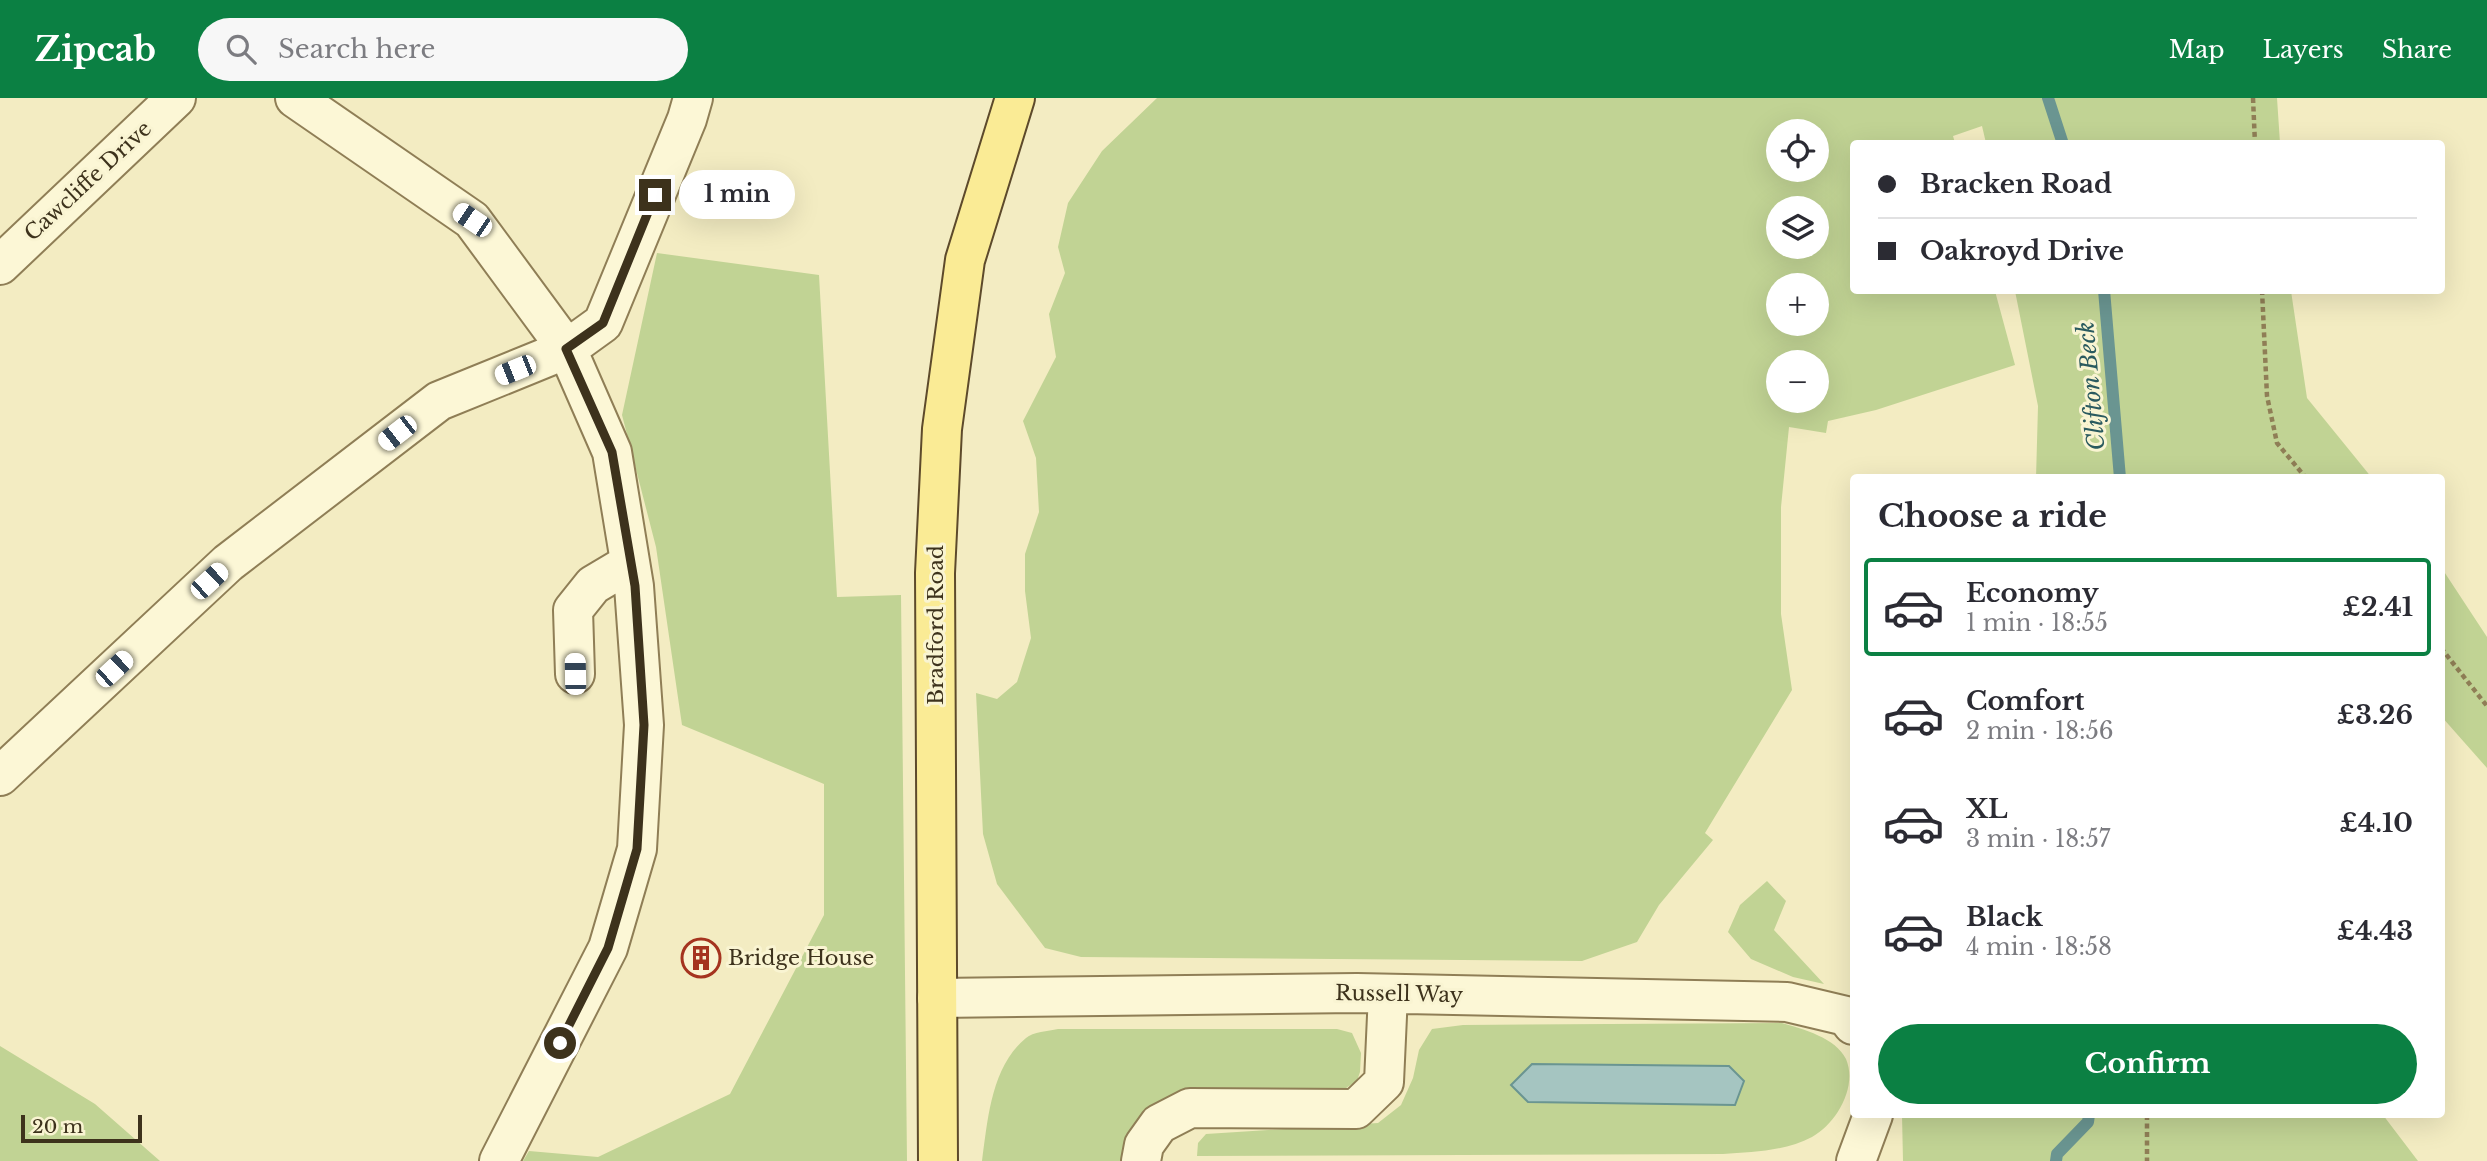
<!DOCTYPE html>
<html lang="en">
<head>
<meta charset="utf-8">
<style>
	:root { --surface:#fff; --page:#f7f7f7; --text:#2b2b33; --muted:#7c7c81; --line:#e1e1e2; --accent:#0b8043 }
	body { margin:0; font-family:"Libre Baskerville",serif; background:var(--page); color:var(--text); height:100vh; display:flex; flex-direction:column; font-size:26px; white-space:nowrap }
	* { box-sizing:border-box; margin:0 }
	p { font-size:23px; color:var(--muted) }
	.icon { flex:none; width:38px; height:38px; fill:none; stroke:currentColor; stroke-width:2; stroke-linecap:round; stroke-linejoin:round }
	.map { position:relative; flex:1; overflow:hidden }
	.drawer { position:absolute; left:1850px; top:376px; width:595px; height:644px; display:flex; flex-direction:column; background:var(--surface); border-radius:7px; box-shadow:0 7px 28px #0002 }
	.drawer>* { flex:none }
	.top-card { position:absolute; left:1850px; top:42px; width:595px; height:154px; border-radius:7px; box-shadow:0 7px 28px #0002; display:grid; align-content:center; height:154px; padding:0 28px; background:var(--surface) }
	.controls { position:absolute; left:1766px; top:21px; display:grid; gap:14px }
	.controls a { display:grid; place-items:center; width:63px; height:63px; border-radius:50%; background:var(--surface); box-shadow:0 7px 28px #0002; font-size:35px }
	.scale { position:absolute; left:21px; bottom:18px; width:121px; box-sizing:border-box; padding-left:7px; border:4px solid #3d321c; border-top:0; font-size:19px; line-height:24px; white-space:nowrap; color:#3d321c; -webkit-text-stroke:5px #f9f4d2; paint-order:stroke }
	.end { position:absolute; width:32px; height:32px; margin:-16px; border:9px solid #3d321c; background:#fff; box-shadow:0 0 0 4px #fff }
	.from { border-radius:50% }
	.bubble { position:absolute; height:49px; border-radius:24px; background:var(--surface); box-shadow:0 7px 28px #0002; font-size:23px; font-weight:700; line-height:49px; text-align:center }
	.car { position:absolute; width:21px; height:42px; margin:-21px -10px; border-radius:9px; box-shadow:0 0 5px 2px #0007; background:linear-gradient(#fff 24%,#345 0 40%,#fff 0 76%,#345 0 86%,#fff 0) }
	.top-card b { display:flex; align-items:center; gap:24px; height:66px; font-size:26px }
	.top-card b+b { border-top:2px solid var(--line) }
	.top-card i { width:18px; height:18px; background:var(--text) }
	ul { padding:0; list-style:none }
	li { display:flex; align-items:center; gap:21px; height:98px; margin:0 14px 10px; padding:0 14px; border:4px solid transparent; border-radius:7px }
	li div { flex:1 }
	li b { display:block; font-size:26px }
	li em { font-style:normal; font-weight:700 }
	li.current { border-color:var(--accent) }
	li>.icon { width:63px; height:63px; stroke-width:1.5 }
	h2 { padding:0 28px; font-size:32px; line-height:84px }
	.cta { display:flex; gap:14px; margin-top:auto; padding:14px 28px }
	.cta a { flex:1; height:80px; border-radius:42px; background:var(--accent); color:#fff; font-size:28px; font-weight:700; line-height:80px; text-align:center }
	header { display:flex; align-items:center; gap:42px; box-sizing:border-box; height:98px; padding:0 35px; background:var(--accent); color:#fff }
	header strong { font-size:33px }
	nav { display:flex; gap:38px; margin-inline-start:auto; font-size:24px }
	.search { width:490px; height:63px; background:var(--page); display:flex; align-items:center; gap:18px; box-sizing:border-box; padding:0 24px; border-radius:38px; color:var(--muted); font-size:26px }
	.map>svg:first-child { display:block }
	.green { fill:#c1d394; fill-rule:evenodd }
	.water { fill:#a5c5c1; stroke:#6a9591; stroke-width:2 }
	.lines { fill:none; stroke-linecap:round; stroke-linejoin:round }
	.stream { stroke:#6a9591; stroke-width:12 }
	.minor-casing { stroke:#8f7e56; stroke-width:42 }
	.major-casing { stroke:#5d4a2b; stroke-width:42 }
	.path { stroke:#8f7e56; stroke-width:4.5; stroke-dasharray:5 3.5; stroke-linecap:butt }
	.minor { stroke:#fcf7d6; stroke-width:38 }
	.major { stroke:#faeb95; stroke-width:38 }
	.route { stroke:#3d321c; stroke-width:9 }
	.labels { text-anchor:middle; stroke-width:6; stroke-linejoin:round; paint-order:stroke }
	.street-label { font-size:21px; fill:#3d321c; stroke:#f9f4d2 }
	.poi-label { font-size:21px; fill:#3d321c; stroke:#f9f4d2; text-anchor:start }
	.water-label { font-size:23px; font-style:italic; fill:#2a5a5f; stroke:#f9f4d2 }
</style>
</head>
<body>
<header>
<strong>Zipcab</strong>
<div class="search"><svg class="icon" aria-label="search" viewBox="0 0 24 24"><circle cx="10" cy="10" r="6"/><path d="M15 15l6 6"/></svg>Search here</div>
<nav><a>Map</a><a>Layers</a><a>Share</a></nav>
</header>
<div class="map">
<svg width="2487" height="1063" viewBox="0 0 2487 1063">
	<rect width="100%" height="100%" fill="#f3ecc2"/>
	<path class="green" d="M 1157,0 L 2277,0 L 2280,45 L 1986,45 L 1982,28 L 1953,38 L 1955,45 L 1853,46 L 1853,192 L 1995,193 L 2015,267 L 1876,312 L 1828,323 L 1826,335 L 1789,329 L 1781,409 L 1781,516 L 1792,592 L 1705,735 L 1713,742 L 1659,807 L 1637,844 L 1582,863 L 1081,859 L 1045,850 L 997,786 L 983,736 L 976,595 L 997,601 L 1017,584 L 1031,540 L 1025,493 L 1025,456 L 1039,414 L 1036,360 L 1023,323 L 1056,259 L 1049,216 L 1065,175 L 1058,149 L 1068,105 L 1102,53 ZM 1778,33 L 1816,33 L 1816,72 L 1778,72 ZM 1778,110 L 1816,110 L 1816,149 L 1778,149 ZM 1778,187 L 1816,187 L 1816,226 L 1778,226 ZM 1778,264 L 1816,264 L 1816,303 L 1778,303 Z
		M 657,155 L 819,177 L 837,499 L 901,497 L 907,1063 L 523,1063 L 529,1053 L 598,1059 L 730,996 L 824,817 L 824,686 L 682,627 L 656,449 L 622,317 Z
		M 2015,193 L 2291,193 L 2307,300 L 2372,380 L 2036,380 L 2038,308 Z
		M 2441,469 L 2487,539 L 2487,670 L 2441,618 Z
		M 1767,783 L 1786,803 L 1774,832 L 1824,886 L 1793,879 L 1751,861 L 1728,834 L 1740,807 Z
		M 1782,925 C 1803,931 1836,940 1846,961 C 1858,989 1836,1026 1812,1039 C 1786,1053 1752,1054 1723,1056 L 1197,1058 L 1198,1045 L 1206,1036 L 1378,1025 L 1401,1007 L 1413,980 L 1419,952 L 1432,931 L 1463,927 Z
		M 1058,931 L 1337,931 L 1352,935 L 1361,955 L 1360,974 L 1357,983 L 1335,997 L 1230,994 L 1127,1063 L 982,1063 C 988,1021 991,969 1026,940 C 1033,934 1048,933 1058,931 Z
		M 0,948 L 95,1006 L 160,1063 L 0,1063 Z
		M 1902,1017 L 2383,1017 L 2418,1063 L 1903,1063 Z"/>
	<path class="water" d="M 1532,966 L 1729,968 L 1744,983 L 1735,1007 L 1528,1004 L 1511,987 Z"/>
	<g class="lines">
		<path class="stream" d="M 2048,0 L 2063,46
			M 2104,192 L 2120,380
			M 2056,1063 L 2057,1056 L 2088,1024 L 2089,1017"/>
		<defs>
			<path id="minor" d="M 295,0 L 472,122 L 567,251 L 612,354 L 634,488 L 644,627 L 637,751 L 608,850 L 499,1063
				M 0,167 L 176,0
				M 575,576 L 573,512 L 593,487 L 630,465
				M 0,678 L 228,465 L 439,303 L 567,251 L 603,225 L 687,21 L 693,0
				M 937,900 L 1357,895 L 1787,904 L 1846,918 L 1853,927
				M 1141,1063 L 1144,1047 L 1159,1026 L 1190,1010 L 1356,1011 L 1384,984 L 1388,896
				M 1856,1063 L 1873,1017"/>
			<path id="major" d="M 938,1063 L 935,475 L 942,331 L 965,162 L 1015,0"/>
		</defs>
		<use href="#minor" class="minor-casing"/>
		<use href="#major" class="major-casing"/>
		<path class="path" d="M 2253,0 L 2255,46
			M 2262,192 L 2267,298 L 2277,345 L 2306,380
			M 2441,550 L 2487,608
			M 2147,1017 L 2147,1063"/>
		<use href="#minor" class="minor"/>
		<use href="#major" class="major"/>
	</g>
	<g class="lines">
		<path class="route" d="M 560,945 L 608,850 L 637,751 L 644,627 L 635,488 L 612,354 L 566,251 L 603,225 L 655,97"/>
	</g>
	<defs>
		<symbol id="building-ring" viewBox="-11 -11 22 22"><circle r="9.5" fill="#f9f4d2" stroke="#a5341f" stroke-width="1.5"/><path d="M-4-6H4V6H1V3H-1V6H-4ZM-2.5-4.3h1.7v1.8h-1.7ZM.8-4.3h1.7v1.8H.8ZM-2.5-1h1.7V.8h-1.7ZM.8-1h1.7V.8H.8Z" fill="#a5341f"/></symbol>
	</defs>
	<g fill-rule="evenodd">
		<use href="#building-ring" x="679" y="838" width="44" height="44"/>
	</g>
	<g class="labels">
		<g class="street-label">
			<text transform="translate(88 83) rotate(-43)" y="7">Cawcliffe Drive</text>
			<text transform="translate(936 527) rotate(-90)" y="7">Bradford Road</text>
			<text transform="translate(1399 896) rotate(1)" y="7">Russell Way</text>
		</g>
		<g class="poi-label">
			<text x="728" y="867">Bridge House</text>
		</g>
		<g class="water-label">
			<text transform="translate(2091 288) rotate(-95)" y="8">Clifton Beck</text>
		</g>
	</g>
</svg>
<div class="controls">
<a><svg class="icon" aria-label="locate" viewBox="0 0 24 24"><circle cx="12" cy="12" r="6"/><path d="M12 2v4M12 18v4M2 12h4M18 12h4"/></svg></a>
<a><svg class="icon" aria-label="layers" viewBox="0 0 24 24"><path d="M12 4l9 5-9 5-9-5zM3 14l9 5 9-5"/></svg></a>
<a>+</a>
<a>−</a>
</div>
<div class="scale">20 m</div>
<i class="end from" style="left:560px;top:945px"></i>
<i class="end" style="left:655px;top:97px"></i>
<div class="bubble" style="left:679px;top:72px;width:116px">1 min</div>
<i class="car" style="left:472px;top:122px;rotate:304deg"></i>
<i class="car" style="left:515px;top:272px;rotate:248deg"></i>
<i class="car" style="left:397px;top:335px;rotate:232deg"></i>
<i class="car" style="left:209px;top:483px;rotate:47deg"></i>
<i class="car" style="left:114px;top:571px;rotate:47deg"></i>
<i class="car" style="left:575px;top:576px;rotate:359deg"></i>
<div class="top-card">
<b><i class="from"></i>Bracken Road</b>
<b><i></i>Oakroyd Drive</b>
</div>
<section class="drawer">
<h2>Choose a ride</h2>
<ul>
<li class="current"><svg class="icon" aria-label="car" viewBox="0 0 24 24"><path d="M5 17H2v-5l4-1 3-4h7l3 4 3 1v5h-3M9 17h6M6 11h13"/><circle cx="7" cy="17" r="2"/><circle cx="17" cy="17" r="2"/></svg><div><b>Economy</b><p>1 min · 18:55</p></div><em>£2.41</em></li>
<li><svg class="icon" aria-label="car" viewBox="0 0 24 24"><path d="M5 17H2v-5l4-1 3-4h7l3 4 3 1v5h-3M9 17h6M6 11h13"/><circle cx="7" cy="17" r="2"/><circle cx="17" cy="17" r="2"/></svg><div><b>Comfort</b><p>2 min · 18:56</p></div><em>£3.26</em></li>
<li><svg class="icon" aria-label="car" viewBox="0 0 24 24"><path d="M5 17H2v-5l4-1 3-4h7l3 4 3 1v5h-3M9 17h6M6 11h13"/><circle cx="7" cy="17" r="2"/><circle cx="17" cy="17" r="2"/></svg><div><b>XL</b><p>3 min · 18:57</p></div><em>£4.10</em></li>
<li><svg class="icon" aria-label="car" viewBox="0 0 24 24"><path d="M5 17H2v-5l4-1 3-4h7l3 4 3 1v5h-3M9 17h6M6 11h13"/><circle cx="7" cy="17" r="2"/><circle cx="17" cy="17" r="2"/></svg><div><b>Black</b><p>4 min · 18:58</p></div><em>£4.43</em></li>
</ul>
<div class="cta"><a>Confirm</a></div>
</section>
</div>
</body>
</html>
